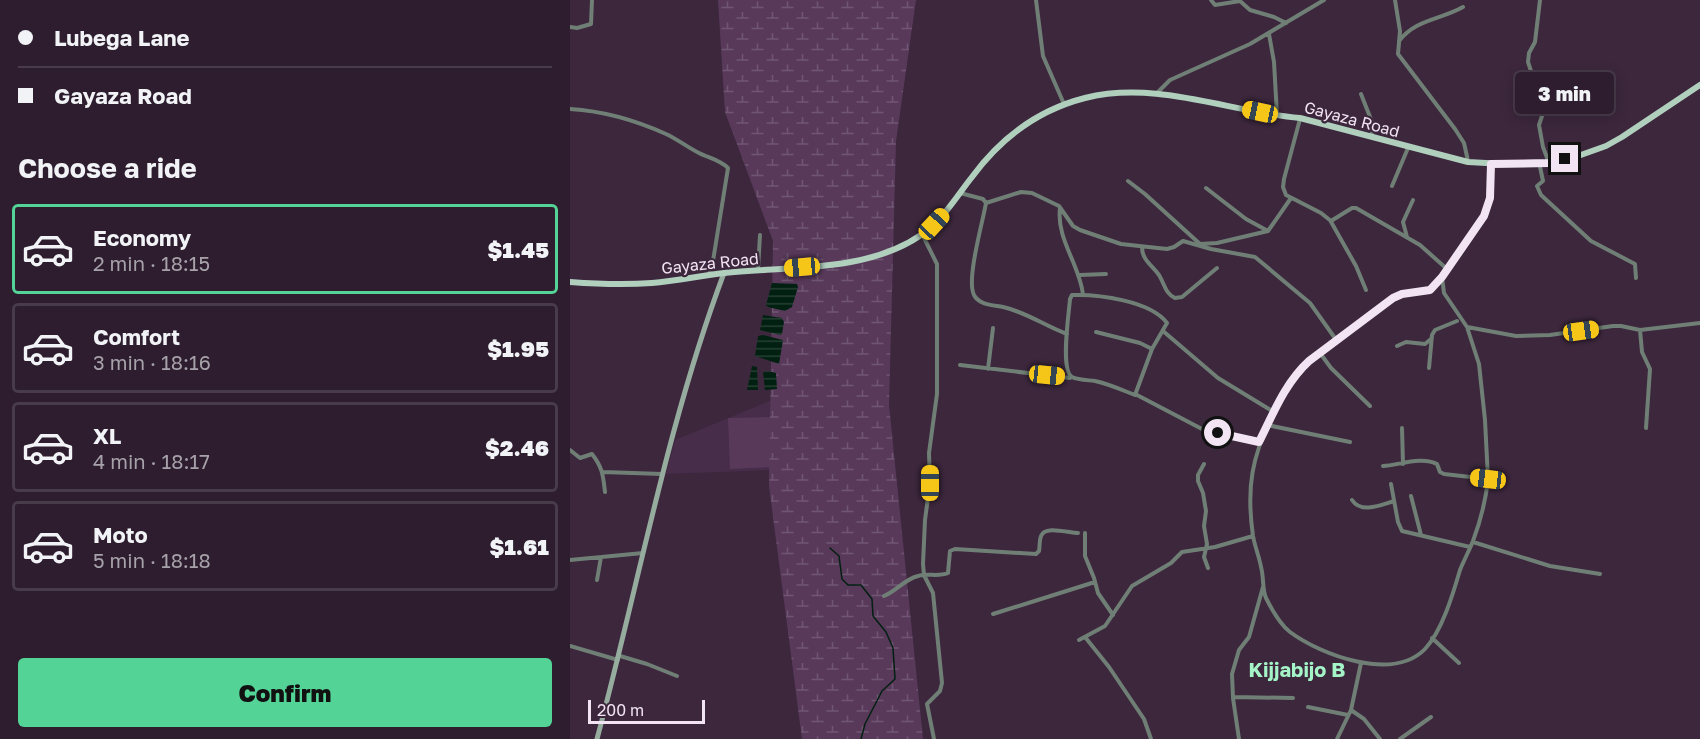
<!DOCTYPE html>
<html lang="en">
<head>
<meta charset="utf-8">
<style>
	:root { --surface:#2d1d2e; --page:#352636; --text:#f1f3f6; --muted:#a7a2aa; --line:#483b4a; --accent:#53d396 }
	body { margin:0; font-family:"Golos Text",sans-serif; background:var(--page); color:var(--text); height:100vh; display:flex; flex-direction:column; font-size:22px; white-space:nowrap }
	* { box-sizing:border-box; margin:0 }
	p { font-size:20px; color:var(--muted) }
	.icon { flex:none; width:33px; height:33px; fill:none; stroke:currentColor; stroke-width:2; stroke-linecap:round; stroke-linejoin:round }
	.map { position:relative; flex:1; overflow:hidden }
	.details { display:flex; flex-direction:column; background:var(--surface); width:570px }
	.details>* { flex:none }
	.hud { display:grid; align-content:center; height:132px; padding:0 18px; background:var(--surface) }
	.scale { position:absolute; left:18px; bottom:15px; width:117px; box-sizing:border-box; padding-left:6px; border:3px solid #f2e4f2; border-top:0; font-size:16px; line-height:21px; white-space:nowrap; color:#f2e4f2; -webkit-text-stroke:4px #3c273d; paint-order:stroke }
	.end { position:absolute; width:27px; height:27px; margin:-14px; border:8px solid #f2e4f2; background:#111; box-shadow:0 0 0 3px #111 }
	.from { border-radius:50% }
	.bubble { position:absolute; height:42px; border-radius:6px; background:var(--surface); box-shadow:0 3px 15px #0003,0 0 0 2px var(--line); font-size:20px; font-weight:800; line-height:42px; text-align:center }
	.car { position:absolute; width:18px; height:36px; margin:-18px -9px; border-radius:8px; box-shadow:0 0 4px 2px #0007; background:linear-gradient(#f5c518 24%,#345 0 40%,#f5c518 0 76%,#345 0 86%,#f5c518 0) }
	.hud b { display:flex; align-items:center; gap:21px; height:57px; font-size:22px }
	.hud b+b { border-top:2px solid var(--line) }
	.hud i { width:15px; height:15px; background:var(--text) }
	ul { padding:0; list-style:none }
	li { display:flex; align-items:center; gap:18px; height:90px; margin:0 12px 9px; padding:0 6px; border:3px solid var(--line); border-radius:6px }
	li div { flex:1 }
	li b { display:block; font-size:22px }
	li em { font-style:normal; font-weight:800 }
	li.current { border-color:var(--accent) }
	li>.icon { width:54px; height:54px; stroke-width:1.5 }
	h2 { padding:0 18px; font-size:27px; line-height:72px }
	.primary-button { display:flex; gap:12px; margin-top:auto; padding:12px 18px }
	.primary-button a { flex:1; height:69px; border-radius:6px; background:var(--accent); color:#111; font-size:24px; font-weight:800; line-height:69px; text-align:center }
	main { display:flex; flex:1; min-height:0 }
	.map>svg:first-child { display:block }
	.built { fill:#472d49 }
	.grass { fill:#58395a }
	.wetland { fill:url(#wetland-marsh) }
	.water { fill:url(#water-rules) }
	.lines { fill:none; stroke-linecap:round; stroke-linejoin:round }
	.stream { stroke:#012011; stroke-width:1.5 }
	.street { stroke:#707f76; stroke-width:4 }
	.secondary { stroke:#95ac9e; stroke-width:5 }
	.primary { stroke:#b0cfbd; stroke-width:6 }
	.route { stroke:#f2e4f2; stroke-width:8 }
	.labels { text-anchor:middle; stroke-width:4.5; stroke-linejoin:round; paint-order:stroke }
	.street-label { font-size:16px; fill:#f2e4f2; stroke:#3c273d }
	.quarter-label { font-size:20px; font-weight:bold; fill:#a4f4c8; stroke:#3c273d }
</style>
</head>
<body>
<main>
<section class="details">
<div class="hud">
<b><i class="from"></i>Lubega Lane</b>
<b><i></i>Gayaza Road</b>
</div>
<h2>Choose a ride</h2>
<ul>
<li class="current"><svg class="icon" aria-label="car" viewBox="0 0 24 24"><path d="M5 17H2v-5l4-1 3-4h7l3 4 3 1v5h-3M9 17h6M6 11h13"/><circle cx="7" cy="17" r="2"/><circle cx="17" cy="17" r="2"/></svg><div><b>Economy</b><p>2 min · 18:15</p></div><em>$1.45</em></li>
<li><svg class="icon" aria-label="car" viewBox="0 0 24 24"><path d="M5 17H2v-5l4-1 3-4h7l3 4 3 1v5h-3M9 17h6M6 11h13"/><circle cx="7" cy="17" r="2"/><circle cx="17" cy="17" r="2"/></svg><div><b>Comfort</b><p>3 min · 18:16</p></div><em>$1.95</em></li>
<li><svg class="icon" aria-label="car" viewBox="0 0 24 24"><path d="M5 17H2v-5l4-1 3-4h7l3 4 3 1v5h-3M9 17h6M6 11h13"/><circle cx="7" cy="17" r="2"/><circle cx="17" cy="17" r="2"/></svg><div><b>XL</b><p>4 min · 18:17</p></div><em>$2.46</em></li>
<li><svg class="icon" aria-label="car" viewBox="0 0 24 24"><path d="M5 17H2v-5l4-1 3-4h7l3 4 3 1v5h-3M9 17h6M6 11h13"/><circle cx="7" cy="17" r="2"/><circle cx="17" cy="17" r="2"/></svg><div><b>Moto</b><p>5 min · 18:18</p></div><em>$1.61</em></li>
</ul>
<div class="primary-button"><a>Confirm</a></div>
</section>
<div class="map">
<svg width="1130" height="739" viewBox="0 0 1130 739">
	<defs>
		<pattern id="wetland-marsh" width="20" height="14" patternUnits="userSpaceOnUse" patternTransform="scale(1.5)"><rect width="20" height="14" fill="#58395a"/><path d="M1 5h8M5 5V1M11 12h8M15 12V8" fill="none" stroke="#705672"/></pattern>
		<pattern id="water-rules" width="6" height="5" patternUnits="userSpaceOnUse" patternTransform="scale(1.5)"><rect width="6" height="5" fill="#012011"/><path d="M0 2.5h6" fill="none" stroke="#264034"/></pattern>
	</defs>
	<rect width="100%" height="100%" fill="#3c273d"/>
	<path class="built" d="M 202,400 L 204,470 L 96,474 L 105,440 Z"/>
	<path class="grass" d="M 201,417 L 202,467 L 160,469 L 158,418 Z"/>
	<path class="wetland" d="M 148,0 L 346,0 L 326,141 L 319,405 L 353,739 L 232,739 L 199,486 L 203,241 L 155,112 Z"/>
	<path class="water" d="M 202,283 L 227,284 L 228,287 L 222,307 L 215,311 L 198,307 L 196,305 Z
		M 193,315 L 212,318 L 214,322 L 212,334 L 210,335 L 190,330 Z
		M 193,335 L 213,340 L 209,364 L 185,356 L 188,336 Z
		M 182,366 L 187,367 L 188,390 L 177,390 Z
		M 199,371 L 206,373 L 207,389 L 195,390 L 193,372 Z"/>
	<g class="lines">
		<path class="stream" d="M 260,548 L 269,556 L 272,579 L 278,585 L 291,585 L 302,599 L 303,616 L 316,632 L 323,648 L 325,679 L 312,691 L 295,724 L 291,739"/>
		<path class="street" d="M 466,0 L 473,56 L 494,104
			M 641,0 L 645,5 L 670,1 L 680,10 L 704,17 L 716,23
			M 825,0 L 830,31 L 828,54 L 885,129 L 894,143 L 898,161
			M 970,0 L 965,42 L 959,53 L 958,62 L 974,110 L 969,125 L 973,147 L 979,163
			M 0,27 L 7,28 L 21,24 L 22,0
			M 699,34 L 704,62 L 707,115
			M 829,41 C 846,19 870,20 893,7
			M 586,94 L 600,80 L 680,44 L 754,0
			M 791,94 L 802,122 L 802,136
			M 0,109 C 33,111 65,120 96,134 C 107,139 117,147 129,153 C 139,158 150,160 158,168 L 143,261 L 139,276
			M 730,119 L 714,179 L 713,187 L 716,195 L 751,213 L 761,221 L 782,208 L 786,208 L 850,245 L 877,269
			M 969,162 L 973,181 L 967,186 L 971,195 L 1021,241 L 1065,264 L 1066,278
			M 558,181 L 575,194 L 630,244
			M 822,186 L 838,148
			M 636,188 L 676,219 L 698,231
			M 390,193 L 413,199 L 416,203 L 451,192 L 462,193 L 489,206 L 503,226 L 510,230 L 551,244 L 597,249 L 604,247 L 613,241 L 641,249 L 685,257 L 740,303 L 767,341
			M 416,203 C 413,221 396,280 404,295 C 409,305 423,305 433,307 C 456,312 475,326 497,334
			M 490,208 C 486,239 510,265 513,295
			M 760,220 L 786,266 L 796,290
			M 352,234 L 367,264 L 367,394 L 359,453 L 360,483 L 355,520 L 353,564 L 354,575 L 363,593 L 372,683 L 370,691 L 357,704 L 364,739
			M 837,237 L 833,222 L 843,200
			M 630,244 L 647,243 L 698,231 L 721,198
			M 572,247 C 572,260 582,265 589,275 C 595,285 595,293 605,298 L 612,297 L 647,268
			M 188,270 L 190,235
			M 510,275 L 536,274
			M 872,277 L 874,293 L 897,327 L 909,364 L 915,420 L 918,479 C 916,500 910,522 903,541 C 899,551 894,560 890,570 C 883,594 872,631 855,649 C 823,682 751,655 720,632 C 711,625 701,608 696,598 C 692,589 694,577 691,567 C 689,556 685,547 683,536 C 676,487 682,457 703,413 C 713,394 723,375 739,361 L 823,298 L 833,294 L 860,290 L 872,277 L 914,216 L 920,198 L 921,164
			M 897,327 L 946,336 L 980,335 L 1043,326 L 1051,326 L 1070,330 L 1130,323
			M 1070,330 L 1072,352 L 1080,369 L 1076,428
			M 593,331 L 648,378 L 704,412
			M 526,332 L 570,343 L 582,349
			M 827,346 L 836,342 L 855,344 L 861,339
			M 750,353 L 761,368 L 800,406
			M 390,365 L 500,378
			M 859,368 L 862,335 L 865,330 L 887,321
			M 418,369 L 423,328
			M 565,395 L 582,349 L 597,323 C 581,301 528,294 502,295 L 500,299 C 499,313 490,370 502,377 C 508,380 517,380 525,381 C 539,384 552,390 565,395 L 567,395 L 632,429 L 689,443
			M 697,425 L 780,442
			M 832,428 L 833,464
			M 0,450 L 10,458 L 22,454 C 33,468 33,476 35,492
			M 634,464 L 628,475 L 628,481 L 633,493 L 636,511 L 634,526 L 637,544 L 634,557 L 638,568
			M 813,466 C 829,465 852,456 867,464 L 870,472 L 874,474 L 918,479
			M 33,472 L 92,474
			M 821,484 L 828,522 L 832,531 L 900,547
			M 841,496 L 851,535
			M 782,500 C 791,514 811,505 824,501
			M 515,533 L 515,556 L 524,578 L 528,593 L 543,615
			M 903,542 L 980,566 L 1030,574
			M 0,560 L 73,553
			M 27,580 L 31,557
			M 314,596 C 326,591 335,579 348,576 C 358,573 369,577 378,573 L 380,551 L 385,549 L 466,554 L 469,551 C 470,546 469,541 471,536 C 475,525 498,533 508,533
			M 423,614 L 525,582
			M 515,637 L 539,667 L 574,719 L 581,739
			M 862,638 L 889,663
			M 509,640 L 535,626 L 562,586 L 601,563 L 612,552 L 645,547 L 683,536
			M 0,646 L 48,660
			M 50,656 L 77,664 L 107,676
			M 663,697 L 723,698
			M 738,707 L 778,715
			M 781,710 L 794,719 L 810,739
			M 669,739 L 663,698 L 662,674 L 669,650 L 679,637 L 693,587
			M 767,739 L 781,710 L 791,663
			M 830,739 L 861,717"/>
		<path class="secondary" d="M 27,739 C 69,583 97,425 154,273"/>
		<path class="primary" d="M 0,282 C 27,284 54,285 82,283 C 106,281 129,276 154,273 C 218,266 296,273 351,235 C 373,220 386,197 402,177 C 430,139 468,110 515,98 C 587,80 659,112 730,118 L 898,162 L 934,164 L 979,163 L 1008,156 L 1036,146 L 1052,137 L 1130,85"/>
	</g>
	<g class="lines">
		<path class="route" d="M 648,433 L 689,442 C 703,414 715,383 739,361 L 823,298 L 832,294 L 860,290 L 872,277 L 914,216 L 920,198 L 921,164 L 979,163 L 995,159"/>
	</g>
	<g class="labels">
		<g class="street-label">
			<text transform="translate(782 119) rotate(15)" y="6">Gayaza Road</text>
			<text transform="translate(140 263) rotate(-6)" y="6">Gayaza Road</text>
		</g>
		<g class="quarter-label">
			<text x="727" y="677">Kijjabijo B</text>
		</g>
	</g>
</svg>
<div class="scale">200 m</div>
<i class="end from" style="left:648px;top:433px"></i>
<i class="end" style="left:995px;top:159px"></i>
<div class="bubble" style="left:945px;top:72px;width:99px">3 min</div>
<i class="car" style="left:690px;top:112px;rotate:282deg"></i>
<i class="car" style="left:364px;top:224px;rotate:43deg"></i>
<i class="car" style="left:232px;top:267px;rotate:265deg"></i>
<i class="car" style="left:1011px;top:331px;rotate:82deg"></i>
<i class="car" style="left:477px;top:375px;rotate:96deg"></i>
<i class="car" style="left:918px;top:479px;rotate:277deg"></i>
<i class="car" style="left:360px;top:483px;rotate:0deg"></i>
</div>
</main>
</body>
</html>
